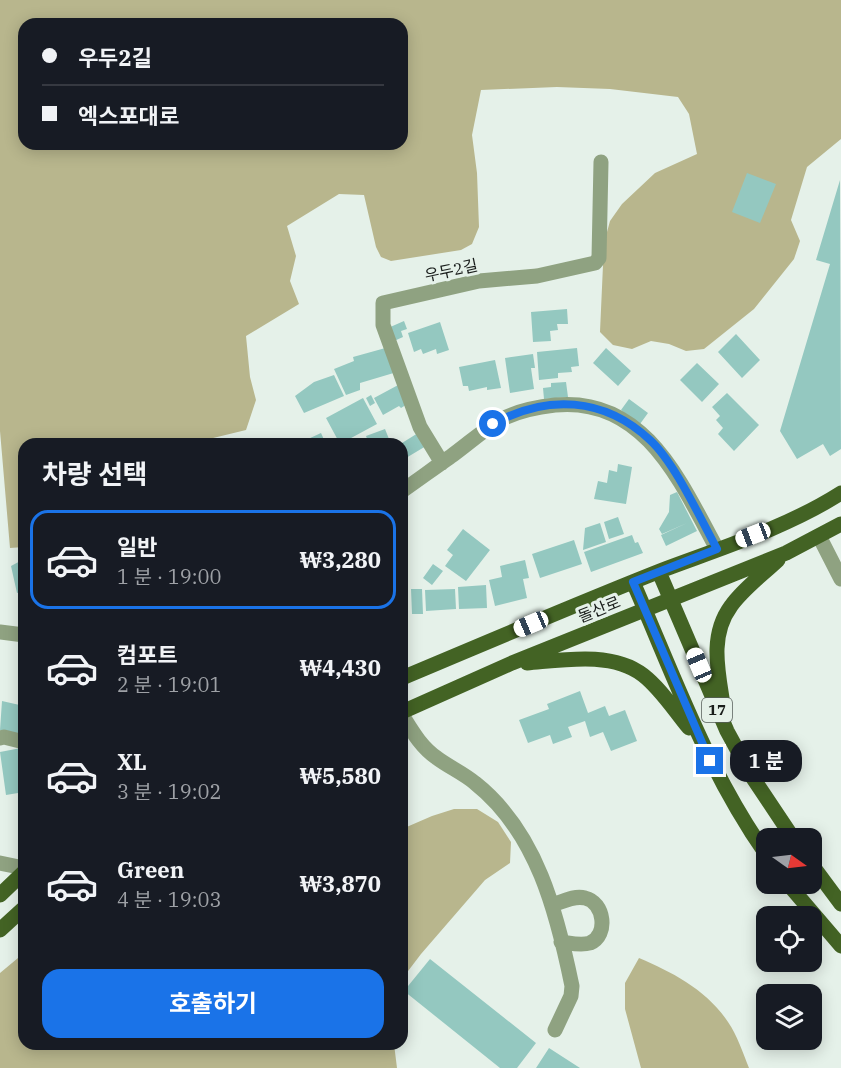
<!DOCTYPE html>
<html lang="ko">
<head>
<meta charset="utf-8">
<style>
	:root { --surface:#171b24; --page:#242831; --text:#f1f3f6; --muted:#9ea1a6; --line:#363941; --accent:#1a73e8 }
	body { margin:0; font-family:"IBM Plex Serif","Noto Sans KR",serif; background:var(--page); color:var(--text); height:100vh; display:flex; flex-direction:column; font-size:22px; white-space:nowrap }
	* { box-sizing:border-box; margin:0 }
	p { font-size:20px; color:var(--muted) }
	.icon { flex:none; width:33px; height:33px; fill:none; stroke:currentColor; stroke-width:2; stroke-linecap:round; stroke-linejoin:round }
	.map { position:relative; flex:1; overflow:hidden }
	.sheet { position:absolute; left:18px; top:438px; width:390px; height:612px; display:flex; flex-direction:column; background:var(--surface); border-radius:18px; box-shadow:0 3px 15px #0003 }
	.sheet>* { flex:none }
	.banner { position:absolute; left:18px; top:18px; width:390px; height:132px; border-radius:18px; box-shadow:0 3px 15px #0003; display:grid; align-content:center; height:132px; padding:0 24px; background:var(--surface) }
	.needle { width:39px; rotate:104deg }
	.fabs { position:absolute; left:756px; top:828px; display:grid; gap:12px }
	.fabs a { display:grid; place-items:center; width:66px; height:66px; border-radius:12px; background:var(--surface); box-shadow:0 3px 15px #0003; font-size:30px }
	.end { position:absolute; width:27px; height:27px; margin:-14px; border:8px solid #1a73e8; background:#fff; box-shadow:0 0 0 3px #fff }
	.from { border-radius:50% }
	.bubble { position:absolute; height:42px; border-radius:18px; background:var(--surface); box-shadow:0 3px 15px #0003; font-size:20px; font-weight:700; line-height:42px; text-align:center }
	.car { position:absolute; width:18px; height:36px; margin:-18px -9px; border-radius:8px; box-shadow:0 0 4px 2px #0007; background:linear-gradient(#fff 24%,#345 0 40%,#fff 0 76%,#345 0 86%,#fff 0) }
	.banner b { display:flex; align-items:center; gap:21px; height:57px; font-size:22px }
	.banner b+b { border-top:2px solid var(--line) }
	.banner i { width:15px; height:15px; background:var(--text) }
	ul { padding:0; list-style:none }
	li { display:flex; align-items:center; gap:18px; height:99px; margin:0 12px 9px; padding:0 12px; border:3px solid transparent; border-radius:18px }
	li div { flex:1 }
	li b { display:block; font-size:22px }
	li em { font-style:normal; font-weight:700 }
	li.on { border-color:var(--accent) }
	li>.icon { width:54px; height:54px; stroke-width:1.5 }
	h2 { padding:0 24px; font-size:27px; line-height:72px }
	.cta { display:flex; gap:12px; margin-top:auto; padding:12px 24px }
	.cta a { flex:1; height:69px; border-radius:18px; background:var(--accent); color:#fff; font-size:24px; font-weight:700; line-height:69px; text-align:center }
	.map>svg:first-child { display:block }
	.forest { fill:#b8b68d; fill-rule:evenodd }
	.building { fill:#94c8c0 }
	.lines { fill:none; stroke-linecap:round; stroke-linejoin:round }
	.minor { stroke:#8fa281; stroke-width:15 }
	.major { stroke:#436324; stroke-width:15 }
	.route { stroke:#1a73e8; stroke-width:8 }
	.labels { text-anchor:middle; stroke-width:6; stroke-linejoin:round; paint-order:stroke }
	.shield { fill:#e5f1e9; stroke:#565d59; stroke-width:1.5 }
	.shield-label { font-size:15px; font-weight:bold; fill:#191d1b }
	.street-label { font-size:16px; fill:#191d1b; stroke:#e5f1e9 }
</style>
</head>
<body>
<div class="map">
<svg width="841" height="1068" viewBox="0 0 841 1068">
	<rect width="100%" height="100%" fill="#e5f1e9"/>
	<path class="forest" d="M 0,0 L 841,0 L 841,139 L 807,167 L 791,220 L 800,241 L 794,259 L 754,309 L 704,349 L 686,351 L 669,344 L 651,341 L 632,349 L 613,345 L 600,332 L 604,243 L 610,221 L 622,204 L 655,173 L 697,154 L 689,114 L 678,97 L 610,89 L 557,87 L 481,90 L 472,135 L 477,173 L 479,227 L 472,244 L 461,250 L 391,261 L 381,257 L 376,247 L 364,195 L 339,194 L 287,226 L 296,256 L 290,281 L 299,304 L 246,336 L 250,377 L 256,400 L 246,430 L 209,439 L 202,444 L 24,444 L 24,547 L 10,548 L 0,431 ZM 24,24 L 402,24 L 402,144 L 24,144 Z
		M 454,809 L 477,809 L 498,822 L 511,842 L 510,863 L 485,880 L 421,954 L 402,979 L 402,829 L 432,816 Z
		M 24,953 L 24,1044 L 394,1044 L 397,1068 L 0,1068 L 0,973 Z
		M 639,958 C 672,972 707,990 728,1022 C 737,1035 743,1053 749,1068 L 641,1068 L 625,1009 L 625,983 Z"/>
	<path class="building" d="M 747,173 L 776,184 L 760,223 L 732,212 Z
		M 840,180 L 841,449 L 830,456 L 823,444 L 797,459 L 780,431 L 830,264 L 816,260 Z
		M 567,309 L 568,324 L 557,324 L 558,330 L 550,331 L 551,341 L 533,342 L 531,312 Z
		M 404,321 L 407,329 L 401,331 L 403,337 L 394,341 L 388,328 Z
		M 440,322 L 449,350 L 437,354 L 436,349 L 423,354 L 421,349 L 414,352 L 408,333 Z
		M 736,334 L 760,360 L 742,378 L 718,352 Z
		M 389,347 L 397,372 L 360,383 L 360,390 L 346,395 L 334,369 L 354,361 L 353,357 Z
		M 577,348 L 579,366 L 571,367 L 572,372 L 558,373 L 558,378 L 539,380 L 537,352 Z
		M 606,348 L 631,371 L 618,386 L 593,363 Z
		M 533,354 L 535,368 L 531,368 L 534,389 L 510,393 L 505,358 Z
		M 495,360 L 501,388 L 487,390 L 487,387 L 469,391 L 468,386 L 463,386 L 459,367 Z
		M 697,363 L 719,384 L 702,402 L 680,380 Z
		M 334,375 L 344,396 L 304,413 L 295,396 L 314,382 Z
		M 566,382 L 568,397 L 544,399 L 543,388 L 551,387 L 551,383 Z
		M 400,384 L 409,403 L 401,408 L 399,406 L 383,415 L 374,398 Z
		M 727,393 L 759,425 L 734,451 L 718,434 L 723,428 L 716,420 L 720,416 L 712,407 Z
		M 371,395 L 375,403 L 370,406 L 366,398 Z
		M 363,398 L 377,424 L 340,444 L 326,418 Z
		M 629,399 L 648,413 L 640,424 L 621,410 Z
		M 385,429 L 391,444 L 369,444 L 366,436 Z
		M 321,433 L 326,444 L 310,444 L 308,439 Z
		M 418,433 L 426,446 L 406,458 L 402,451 L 402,443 Z
		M 618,464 L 632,467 L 626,504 L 594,499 L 598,481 L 607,483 L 609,470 L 617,472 Z
		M 677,492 L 697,531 L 666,546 L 661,535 L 687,523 L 662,534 L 659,529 L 669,512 L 670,495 Z
		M 618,517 L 624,534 L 609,539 L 604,522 Z
		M 600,523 L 606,542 L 583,550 L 585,528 Z
		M 463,529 L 490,550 L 466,581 L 445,566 L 453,555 L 447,550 Z
		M 632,535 L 635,543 L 638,542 L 643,553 L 591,572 L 584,552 Z
		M 574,540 L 582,564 L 540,578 L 532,554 Z
		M 24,559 L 24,591 L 17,593 L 11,566 Z
		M 525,560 L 529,578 L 523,579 L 527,598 L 495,606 L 489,580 L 502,577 L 500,566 Z
		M 433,564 L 443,571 L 432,585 L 423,578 Z
		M 486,585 L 487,608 L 459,609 L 458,587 Z
		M 411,589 L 422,589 L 423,614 L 412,614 Z
		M 455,589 L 456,609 L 426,611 L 425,590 Z
		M 580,691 L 588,713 L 605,706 L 609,716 L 625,710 L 637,741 L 611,751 L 603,732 L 590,737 L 585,721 L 568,727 L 572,737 L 553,744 L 550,735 L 528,743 L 519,720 L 549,709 L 547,704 Z
		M 2,701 L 24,706 L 24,736 L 0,730 Z
		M 21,748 L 24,770 L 24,792 L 6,795 L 0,752 Z
		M 430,959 L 536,1043 L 517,1068 L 500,1068 L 404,991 Z
		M 549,1048 L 580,1068 L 536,1068 Z"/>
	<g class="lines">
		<path class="minor" d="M 442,463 L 420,427 L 383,325 L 383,303 L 479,281 L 537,276 L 595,263 L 599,258 L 601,162
			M 402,491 C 418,480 434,468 450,457 C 468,444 483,430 502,419 C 518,411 537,407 555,405 C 645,396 681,483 717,549
			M 819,536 L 841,579
			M 0,632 L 24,635
			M 402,715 C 412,731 421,747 437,758 C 449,767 463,773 475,783 C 537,832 557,913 572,986 L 571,996 L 555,1030
			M 0,738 L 4,737 L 24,742
			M 0,863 L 24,868
			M 552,905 C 562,902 574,895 585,898 C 604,902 609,935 590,943 C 581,946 570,943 561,942"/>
		<path class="major" d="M 659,572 L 727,731 L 751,775 L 793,838
			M 633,582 C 674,676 707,770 766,854
			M 527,663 C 563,660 612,651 643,675 C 661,689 674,710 689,728
			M 402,678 C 488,642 574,605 660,571 C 721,548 786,528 841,493
			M 724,711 C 719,675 708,637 731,606 C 743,589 762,575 778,560
			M 402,712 L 512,663 L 786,553 L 841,524
			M 812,865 L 841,904
			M 788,884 L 841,946
			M 0,895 L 24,872
			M 0,930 L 24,908"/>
	</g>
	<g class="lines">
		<path class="route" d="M 493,424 C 547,394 604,397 650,440 C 675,463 700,518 717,549 L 633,582 L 710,761"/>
	</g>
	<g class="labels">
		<rect class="shield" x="702" y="698" width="30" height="24" rx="4.5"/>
		<g class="shield-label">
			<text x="717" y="715">17</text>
		</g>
		<g class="street-label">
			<text transform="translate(451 270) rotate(-12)" y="6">우두2길</text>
			<text transform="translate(599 609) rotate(-22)" y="6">돌산로</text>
		</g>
	</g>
</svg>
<div class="fabs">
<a><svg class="needle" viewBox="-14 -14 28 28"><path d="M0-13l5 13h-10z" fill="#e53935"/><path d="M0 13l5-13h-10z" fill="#9ea1a6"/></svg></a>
<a><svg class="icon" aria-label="locate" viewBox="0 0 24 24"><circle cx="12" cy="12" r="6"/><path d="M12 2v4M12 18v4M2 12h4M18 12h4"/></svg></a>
<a><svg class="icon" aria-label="layers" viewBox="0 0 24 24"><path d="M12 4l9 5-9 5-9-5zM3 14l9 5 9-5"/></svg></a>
</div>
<i class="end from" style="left:493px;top:424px"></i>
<i class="end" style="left:710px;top:761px"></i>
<div class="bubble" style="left:730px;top:740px;width:72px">1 분</div>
<i class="car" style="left:753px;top:535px;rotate:249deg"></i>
<i class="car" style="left:531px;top:624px;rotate:247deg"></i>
<i class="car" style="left:699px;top:665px;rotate:337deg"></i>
<div class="banner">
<b><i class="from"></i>우두2길</b>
<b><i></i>엑스포대로</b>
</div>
<section class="sheet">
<h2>차량 선택</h2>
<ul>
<li class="on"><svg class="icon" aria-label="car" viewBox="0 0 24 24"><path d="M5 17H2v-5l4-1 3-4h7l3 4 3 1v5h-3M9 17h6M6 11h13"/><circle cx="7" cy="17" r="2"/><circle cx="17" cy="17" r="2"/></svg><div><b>일반</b><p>1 분 · 19:00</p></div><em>₩3,280</em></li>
<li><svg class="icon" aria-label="car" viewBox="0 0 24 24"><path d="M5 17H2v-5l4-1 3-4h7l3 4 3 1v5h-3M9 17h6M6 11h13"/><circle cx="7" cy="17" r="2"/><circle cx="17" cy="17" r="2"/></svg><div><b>컴포트</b><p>2 분 · 19:01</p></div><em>₩4,430</em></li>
<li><svg class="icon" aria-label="car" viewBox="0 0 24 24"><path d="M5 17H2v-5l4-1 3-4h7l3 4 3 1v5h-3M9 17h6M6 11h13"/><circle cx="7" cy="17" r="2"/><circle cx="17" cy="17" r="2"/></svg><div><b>XL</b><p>3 분 · 19:02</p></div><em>₩5,580</em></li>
<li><svg class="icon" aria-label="car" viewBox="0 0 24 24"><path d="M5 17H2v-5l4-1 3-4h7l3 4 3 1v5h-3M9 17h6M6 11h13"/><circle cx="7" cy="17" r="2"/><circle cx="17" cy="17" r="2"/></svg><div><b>Green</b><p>4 분 · 19:03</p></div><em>₩3,870</em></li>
</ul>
<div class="cta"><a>호출하기</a></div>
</section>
</div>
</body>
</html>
